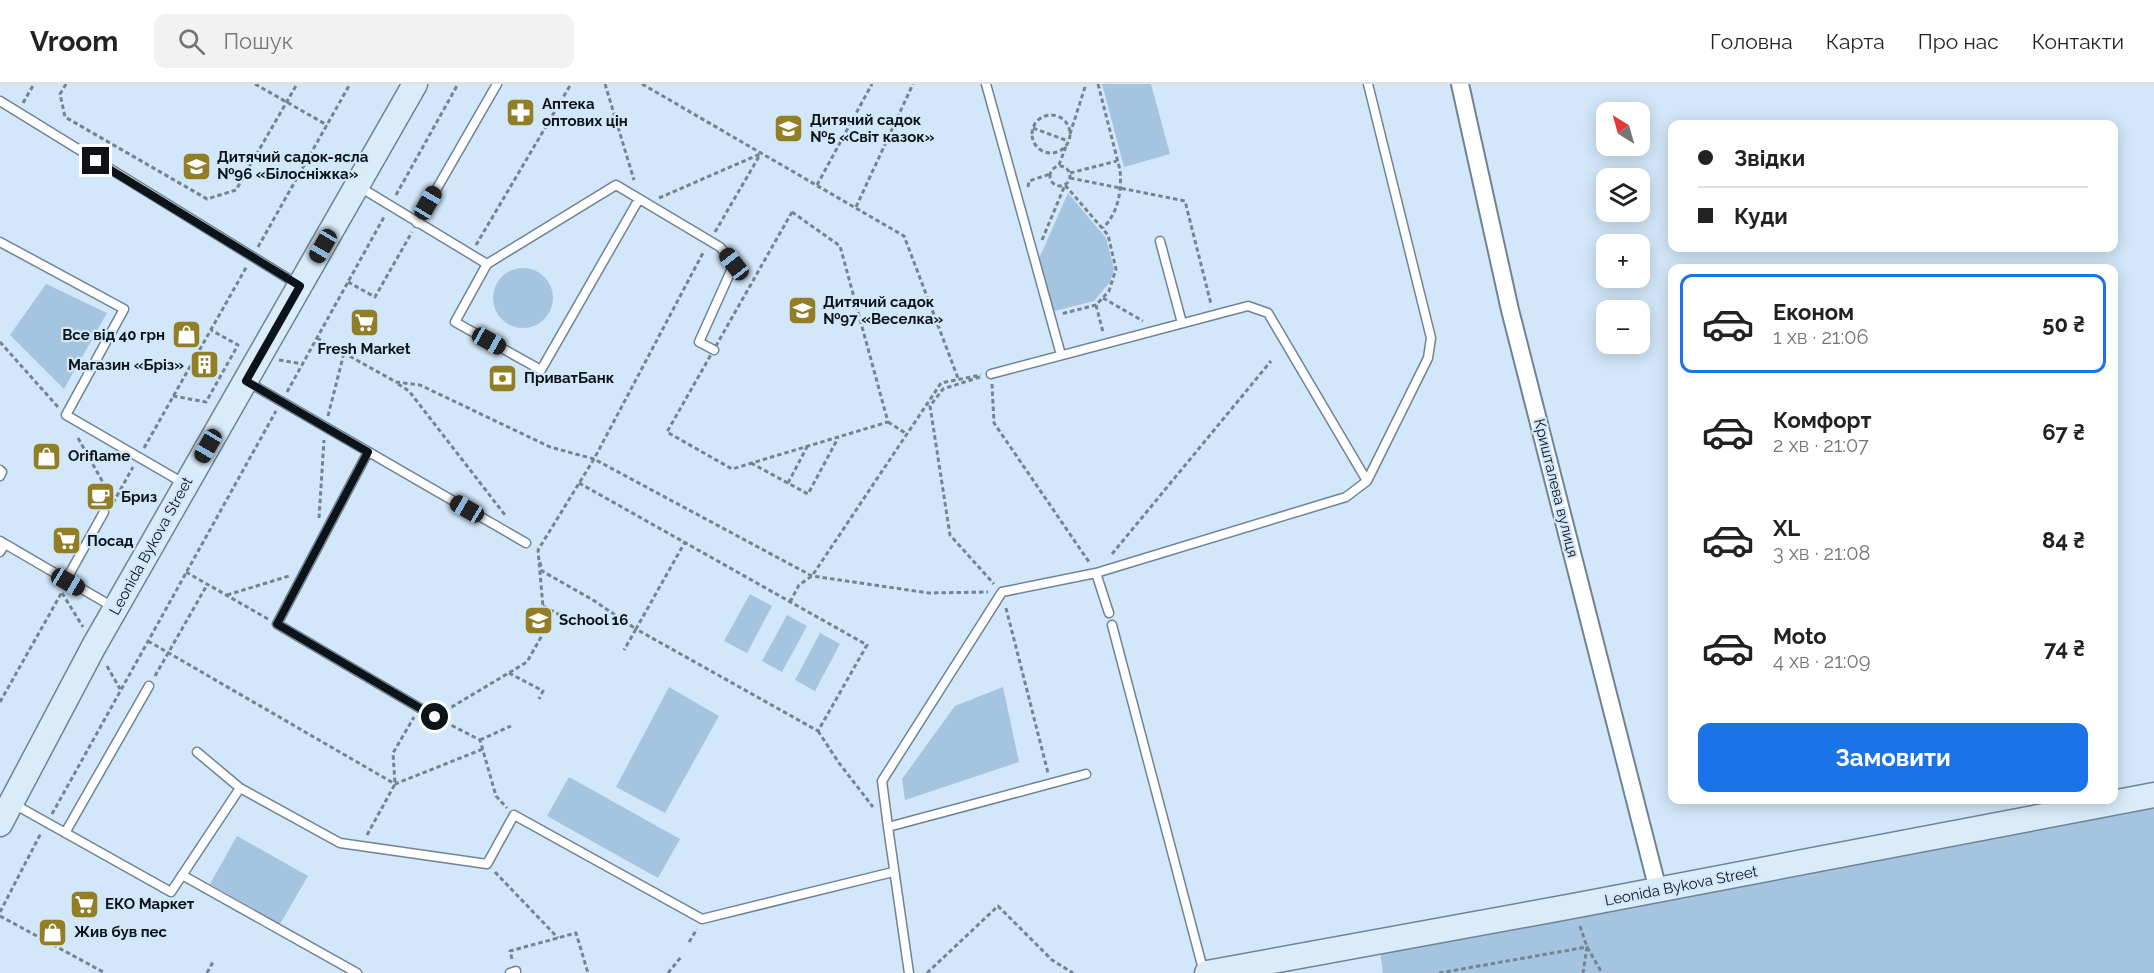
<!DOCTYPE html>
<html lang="uk">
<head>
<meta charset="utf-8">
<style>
	:root { --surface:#fff; --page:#f2f2f2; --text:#222; --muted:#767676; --line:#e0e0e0; --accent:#1a73e8 }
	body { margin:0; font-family:Raleway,sans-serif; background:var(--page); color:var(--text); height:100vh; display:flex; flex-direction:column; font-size:22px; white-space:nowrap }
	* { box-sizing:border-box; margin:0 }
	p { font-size:20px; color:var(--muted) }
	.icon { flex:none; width:33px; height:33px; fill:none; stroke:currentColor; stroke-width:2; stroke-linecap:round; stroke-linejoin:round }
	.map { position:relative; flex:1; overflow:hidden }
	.sheet { position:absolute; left:1668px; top:180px; width:450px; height:540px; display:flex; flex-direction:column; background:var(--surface); border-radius:12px; box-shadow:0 3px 15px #0003 }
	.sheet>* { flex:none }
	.hud { position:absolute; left:1668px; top:36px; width:450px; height:132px; border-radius:12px; box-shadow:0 3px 15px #0003; display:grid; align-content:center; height:132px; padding:0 30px; background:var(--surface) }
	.needle { width:39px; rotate:323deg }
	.controls { position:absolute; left:1596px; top:18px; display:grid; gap:12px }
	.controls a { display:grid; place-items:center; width:54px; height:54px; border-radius:12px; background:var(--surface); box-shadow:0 3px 15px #0003; font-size:30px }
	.end { position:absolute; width:27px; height:27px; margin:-14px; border:8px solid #0c1319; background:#fff; box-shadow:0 0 0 3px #fff }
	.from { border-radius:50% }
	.car { position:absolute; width:18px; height:36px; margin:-18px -9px; border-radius:8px; box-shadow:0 0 4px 2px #0007; background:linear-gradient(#222 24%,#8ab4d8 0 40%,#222 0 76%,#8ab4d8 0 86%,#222 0) }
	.hud b { display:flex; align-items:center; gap:21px; height:57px; font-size:22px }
	.hud b+b { border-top:2px solid var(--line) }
	.hud i { width:15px; height:15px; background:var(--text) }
	ul { padding:10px 0 0; list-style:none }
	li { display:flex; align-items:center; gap:18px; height:99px; margin:0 12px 9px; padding:0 18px; border:3px solid transparent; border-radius:12px }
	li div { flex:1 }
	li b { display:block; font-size:22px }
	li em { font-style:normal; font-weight:700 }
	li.selected { border-color:var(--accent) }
	li>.icon { width:54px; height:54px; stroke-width:1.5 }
	.cta { display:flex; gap:12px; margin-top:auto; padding:12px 30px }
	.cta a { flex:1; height:69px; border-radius:12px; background:var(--accent); color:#fff; font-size:24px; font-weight:700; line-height:69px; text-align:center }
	header { display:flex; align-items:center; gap:36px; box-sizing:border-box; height:84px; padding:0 30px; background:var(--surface); border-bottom:2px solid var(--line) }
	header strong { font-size:28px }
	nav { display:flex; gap:33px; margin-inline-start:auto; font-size:21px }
	.search { width:420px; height:54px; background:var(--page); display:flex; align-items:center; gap:15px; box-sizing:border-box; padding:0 21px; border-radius:12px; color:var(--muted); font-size:22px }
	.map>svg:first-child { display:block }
	.green { fill:#a4c4df }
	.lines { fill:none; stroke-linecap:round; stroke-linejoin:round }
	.lane-casing { stroke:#708394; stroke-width:11 }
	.street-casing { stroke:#708394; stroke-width:20 }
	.secondary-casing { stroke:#708394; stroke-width:27 }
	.path { stroke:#768491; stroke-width:3; stroke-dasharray:4.5 3; stroke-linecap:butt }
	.lane { stroke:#fff; stroke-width:8 }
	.street { stroke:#fff; stroke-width:16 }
	.secondary { stroke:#daecfa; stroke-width:24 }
	.route { stroke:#0c1319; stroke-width:8 }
	.labels { text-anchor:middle; stroke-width:4.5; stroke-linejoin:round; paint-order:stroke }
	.poi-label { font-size:15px; font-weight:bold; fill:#0c1319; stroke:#d2e7f9; text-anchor:start }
	.street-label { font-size:15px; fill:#0c1319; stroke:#d2e7f9 }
</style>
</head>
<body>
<header>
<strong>Vroom</strong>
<div class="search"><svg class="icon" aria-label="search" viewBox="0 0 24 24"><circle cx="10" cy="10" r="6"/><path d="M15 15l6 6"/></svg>Пошук</div>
<nav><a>Головна</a><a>Карта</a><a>Про нас</a><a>Контакти</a></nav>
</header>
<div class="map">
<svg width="2154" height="889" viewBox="0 0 2154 889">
	<rect width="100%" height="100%" fill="#d2e7f9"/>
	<path class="green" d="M 1102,0 L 1151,0 L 1170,70 L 1124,83 Z
		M 1068,109 L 1106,154 L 1114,185 L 1110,198 L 1094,217 L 1051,228 L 1038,177 Z
		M493 214a30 30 0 1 1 60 0a30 30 0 1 1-60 0Z
		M 46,200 L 107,229 L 64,305 L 10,251 Z
		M 750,510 L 772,522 L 747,569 L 724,557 Z
		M 787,531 L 807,542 L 782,588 L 762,577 Z
		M 820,549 L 840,560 L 815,607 L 795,596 Z
		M 669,603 L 719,632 L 665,729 L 616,703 Z
		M 1003,603 L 1019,678 L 905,716 L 902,695 L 955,622 Z
		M 569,693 L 680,755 L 658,794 L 547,732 Z
		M 2154,723 L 2154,889 L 1383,889 L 1380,867 Z
		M 237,752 L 308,792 L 280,840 L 210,800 Z"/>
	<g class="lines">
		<defs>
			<path id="lane" d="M 986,0 L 1061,271
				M 0,17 L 297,200
				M 358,102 L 487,180 L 616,101 L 720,163 L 734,180 L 699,258 L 714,266
				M 417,139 L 497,0
				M 1160,157 L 1182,239
				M 0,158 L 124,225 L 66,331 L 185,400
				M 487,180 L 455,238 L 541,286 L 639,115
				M 246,297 L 526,459
				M 368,368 L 277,540 L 435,633
				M 0,386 L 2,388 L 0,392
				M 1367,397 L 1428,274 L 1431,254 L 1368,0
				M 0,457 L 113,523
				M 0,468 L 5,460
				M 1096,489 L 1109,529
				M 66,496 L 104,428
				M 1112,541 L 1204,889
				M 197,668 L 240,704 L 340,759 L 487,780 L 514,731 L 702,835 L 893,788
				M 12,719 L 171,808 L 240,704
				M 888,743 L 882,697 L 1002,508 L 1096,489 L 1346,413 L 1367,397 L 1268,229 L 1248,222 L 991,290
				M 65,749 L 149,602
				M 182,791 L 357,889
				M 510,889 L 516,887
				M 909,889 L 888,743 L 1086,690"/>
			<path id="street" d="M 1460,0 L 1510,226 L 1658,806"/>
			<path id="secondary" d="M 0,740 L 94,562 L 415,0
				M 1207,889 L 1573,822 L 2154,711"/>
		</defs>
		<use href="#lane" class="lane-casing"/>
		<use href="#street" class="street-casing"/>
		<use href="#secondary" class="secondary-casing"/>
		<path class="path" d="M 66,0 L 60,10 L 65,33 L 207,115 L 236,106 L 297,0
			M 255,0 L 327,41
			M 605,0 L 634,96
			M 642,0 L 904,152 L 958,294
			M 1098,0 L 1120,86 C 1122,107 1118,129 1103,144
			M 23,19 L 34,0
			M1032 50a19 19 0 1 1 38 0a19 19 0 1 1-38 0Z
			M 1033,44 L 1068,57
			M 1070,50 L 1086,0
			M 1059,81 L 1066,62
			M1050 92a10 10 0 1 1 20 0a10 10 0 1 1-20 0Z
			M 1070,89 L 1117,77
			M 1070,94 L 1185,117 L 1211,220
			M 817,101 L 872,0
			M 1028,103 L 1029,97 L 1050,90
			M 396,111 L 458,0
			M 659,114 L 760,70
			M 856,123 L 913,0
			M 792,128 L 840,162 L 888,338 L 732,385 L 667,348 Z
			M 715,148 L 761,69
			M 1042,156 L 1065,101 L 1108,151 L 1116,185 L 1109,207 L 1096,221 L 1061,230
			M 476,161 L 571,0
			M 258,163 L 350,0
			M 348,198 L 375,213 L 412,148
			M 1103,214 L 1143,237
			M 1096,221 L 1103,248
			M 317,254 L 396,298 L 420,301 L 550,363 L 594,375 L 704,167
			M 0,258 L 58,323
			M 279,276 L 302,280
			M 980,293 L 943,305 L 930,322 L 950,451 L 994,500
			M 398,300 L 409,307 L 505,431
			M 992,300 L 994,339 L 1089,478
			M 287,308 L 384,133
			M 173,312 L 206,318 L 238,261 L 211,246
			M 328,332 L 344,269
			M 888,338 L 907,350
			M 78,354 L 114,418
			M 144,364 L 247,182
			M 751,379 L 808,410 L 838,354
			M 579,399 L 867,561 L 818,647 L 636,545 L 685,458
			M 788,399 L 807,363
			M 113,419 L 133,383
			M 319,434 L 324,356
			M 1112,470 L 1271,277
			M 540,478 L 542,487 L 593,516 L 636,545 L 624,566
			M 186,488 L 268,535
			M 62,509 L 83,543
			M 227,511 L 289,492
			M 790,518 L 799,501 L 812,492 L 941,299 L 981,291
			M 543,522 L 579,541
			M 1006,524 L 1048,689
			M 148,557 L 395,700 L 483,665
			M 107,582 L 120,605
			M 509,589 L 543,607 L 539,615
			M 155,592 L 207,501
			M 0,618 L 62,508
			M 445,627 L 527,578 L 545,546 L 538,466 L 594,375 L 812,492 L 929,509 L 988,508
			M 445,638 L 480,656 L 496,712 L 507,724
			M 818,647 L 839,679 L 873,723
			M 480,656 L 511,642
			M 52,730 L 276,327
			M 367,751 L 395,700 L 393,669 L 414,633
			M 495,788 L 558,854
			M 0,828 L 41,749
			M 0,832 L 105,889
			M 1580,842 L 1587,863 L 1602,889
			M 689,858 L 697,845
			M 512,875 L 510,867 L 576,849 L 588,889
			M 207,889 L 214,876
			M 668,889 L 681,873
			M 927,889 L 998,822 L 1052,876 L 1073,889
			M 1439,889 L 1587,863 L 1583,889"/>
		<use href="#lane" class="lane"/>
		<use href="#street" class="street"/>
		<use href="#secondary" class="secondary"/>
	</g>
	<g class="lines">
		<path class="route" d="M 96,77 L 300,202 L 246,297 L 368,368 L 277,540 L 435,633"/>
	</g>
	<defs>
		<symbol id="pharmacy-square" viewBox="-11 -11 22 22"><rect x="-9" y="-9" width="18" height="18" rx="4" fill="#917e25" stroke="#d2e7f9"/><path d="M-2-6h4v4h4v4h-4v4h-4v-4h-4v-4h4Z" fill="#fff"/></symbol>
		<symbol id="school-square" viewBox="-11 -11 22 22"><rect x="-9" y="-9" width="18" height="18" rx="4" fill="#917e25" stroke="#d2e7f9"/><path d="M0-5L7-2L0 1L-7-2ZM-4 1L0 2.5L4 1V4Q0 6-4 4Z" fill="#fff"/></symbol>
		<symbol id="supermarket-square" viewBox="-11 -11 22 22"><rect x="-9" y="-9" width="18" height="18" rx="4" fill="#917e25" stroke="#d2e7f9"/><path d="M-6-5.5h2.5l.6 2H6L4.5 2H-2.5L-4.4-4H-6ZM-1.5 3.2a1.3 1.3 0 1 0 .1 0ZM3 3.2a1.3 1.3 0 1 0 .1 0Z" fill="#fff"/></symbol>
		<symbol id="shop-square" viewBox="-11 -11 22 22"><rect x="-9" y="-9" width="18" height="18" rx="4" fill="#917e25" stroke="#d2e7f9"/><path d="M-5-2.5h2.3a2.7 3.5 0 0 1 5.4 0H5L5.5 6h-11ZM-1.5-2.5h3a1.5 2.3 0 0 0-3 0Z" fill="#fff"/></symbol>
		<symbol id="building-square" viewBox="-11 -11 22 22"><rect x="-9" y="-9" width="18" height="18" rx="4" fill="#917e25" stroke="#d2e7f9"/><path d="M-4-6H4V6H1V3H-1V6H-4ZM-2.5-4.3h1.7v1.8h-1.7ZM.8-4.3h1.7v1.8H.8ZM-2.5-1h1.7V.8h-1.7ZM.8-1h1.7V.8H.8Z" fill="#fff"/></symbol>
		<symbol id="bank-square" viewBox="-11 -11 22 22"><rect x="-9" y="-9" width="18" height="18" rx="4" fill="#917e25" stroke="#d2e7f9"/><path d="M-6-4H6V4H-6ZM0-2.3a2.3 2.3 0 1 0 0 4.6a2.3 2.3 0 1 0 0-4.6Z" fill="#fff"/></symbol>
		<symbol id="cafe-square" viewBox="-11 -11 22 22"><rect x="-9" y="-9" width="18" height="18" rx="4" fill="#917e25" stroke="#d2e7f9"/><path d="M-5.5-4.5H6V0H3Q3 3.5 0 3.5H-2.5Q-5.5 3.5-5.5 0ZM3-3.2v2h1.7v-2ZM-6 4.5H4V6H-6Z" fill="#fff"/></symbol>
	</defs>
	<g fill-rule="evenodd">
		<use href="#pharmacy-square" x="504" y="12" width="33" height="33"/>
		<use href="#school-square" x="772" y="28" width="33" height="33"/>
		<use href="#school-square" x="180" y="66" width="33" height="33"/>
		<use href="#school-square" x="786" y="210" width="33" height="33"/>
		<use href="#supermarket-square" x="348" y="222" width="33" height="33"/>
		<use href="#shop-square" x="170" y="234" width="33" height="33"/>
		<use href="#building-square" x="188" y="264" width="33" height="33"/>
		<use href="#bank-square" x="486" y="278" width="33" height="33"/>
		<use href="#shop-square" x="30" y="356" width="33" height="33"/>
		<use href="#cafe-square" x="84" y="396" width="33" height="33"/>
		<use href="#supermarket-square" x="50" y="440" width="33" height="33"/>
		<use href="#school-square" x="522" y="520" width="33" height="33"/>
		<use href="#supermarket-square" x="68" y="804" width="33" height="33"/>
		<use href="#shop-square" x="36" y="832" width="33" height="33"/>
	</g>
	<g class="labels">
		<g class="poi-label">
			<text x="542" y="25">Аптека<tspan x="542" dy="17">оптових цін</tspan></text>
			<text x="810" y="41">Дитячий садок<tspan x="810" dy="17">№5 «Світ казок»</tspan></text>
			<text x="217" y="78">Дитячий садок-ясла<tspan x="217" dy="17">№96 «Білосніжка»</tspan></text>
			<text x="823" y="223">Дитячий садок<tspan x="823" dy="17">№97 «Веселка»</tspan></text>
			<text x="165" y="256" text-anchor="end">Все від 40 грн</text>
			<text x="364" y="270" text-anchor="middle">Fresh Market</text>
			<text x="184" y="286" text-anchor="end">Магазин «Бріз»</text>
			<text x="524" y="299">ПриватБанк</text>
			<text x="68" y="377">Oriflame</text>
			<text x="121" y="418">Бриз</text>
			<text x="87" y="462">Посад</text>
			<text x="559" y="541">School 16</text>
			<text x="105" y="825">ЕКО Маркет</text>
			<text x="74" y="853">Жив був пес</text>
		</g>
		<g class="street-label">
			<text transform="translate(1556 404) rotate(76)" y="5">Кришталева вулиця</text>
			<text transform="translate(151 462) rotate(-61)" y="5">Leonida Bykova Street</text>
			<text transform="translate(1681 802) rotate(-11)" y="5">Leonida Bykova Street</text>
		</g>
	</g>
</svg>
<div class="controls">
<a><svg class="needle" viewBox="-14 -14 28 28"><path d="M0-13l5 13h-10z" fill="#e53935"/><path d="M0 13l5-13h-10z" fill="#767676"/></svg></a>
<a><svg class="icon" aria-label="layers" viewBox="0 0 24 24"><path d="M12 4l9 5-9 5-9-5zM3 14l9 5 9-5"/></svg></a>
<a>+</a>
<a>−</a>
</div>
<i class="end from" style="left:435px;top:633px"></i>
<i class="end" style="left:96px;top:77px"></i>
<i class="car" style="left:428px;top:119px;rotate:30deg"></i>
<i class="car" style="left:323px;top:162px;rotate:210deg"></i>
<i class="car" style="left:734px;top:180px;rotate:322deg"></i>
<i class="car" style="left:489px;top:257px;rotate:119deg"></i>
<i class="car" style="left:208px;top:362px;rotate:210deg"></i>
<i class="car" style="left:467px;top:425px;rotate:300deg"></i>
<i class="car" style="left:68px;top:498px;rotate:120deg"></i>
<div class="hud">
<b><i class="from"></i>Звідки</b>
<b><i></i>Куди</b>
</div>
<section class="sheet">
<ul>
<li class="selected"><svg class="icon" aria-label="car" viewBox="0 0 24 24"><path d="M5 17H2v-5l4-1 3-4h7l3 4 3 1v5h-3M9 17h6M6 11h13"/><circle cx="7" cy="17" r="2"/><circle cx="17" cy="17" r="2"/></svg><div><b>Економ</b><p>1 хв · 21:06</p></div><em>50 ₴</em></li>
<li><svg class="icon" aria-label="car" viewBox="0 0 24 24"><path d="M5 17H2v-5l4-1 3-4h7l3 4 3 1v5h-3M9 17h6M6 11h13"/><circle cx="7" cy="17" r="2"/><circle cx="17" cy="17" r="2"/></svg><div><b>Комфорт</b><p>2 хв · 21:07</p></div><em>67 ₴</em></li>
<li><svg class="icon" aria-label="car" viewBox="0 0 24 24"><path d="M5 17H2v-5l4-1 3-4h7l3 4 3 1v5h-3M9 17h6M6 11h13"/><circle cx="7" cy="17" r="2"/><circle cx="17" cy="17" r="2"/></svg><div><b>XL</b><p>3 хв · 21:08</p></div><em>84 ₴</em></li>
<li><svg class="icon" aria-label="car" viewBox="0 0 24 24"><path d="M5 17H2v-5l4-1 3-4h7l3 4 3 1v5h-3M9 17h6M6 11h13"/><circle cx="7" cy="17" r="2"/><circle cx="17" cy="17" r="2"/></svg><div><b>Moto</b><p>4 хв · 21:09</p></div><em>74 ₴</em></li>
</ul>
<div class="cta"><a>Замовити</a></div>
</section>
</div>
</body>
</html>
